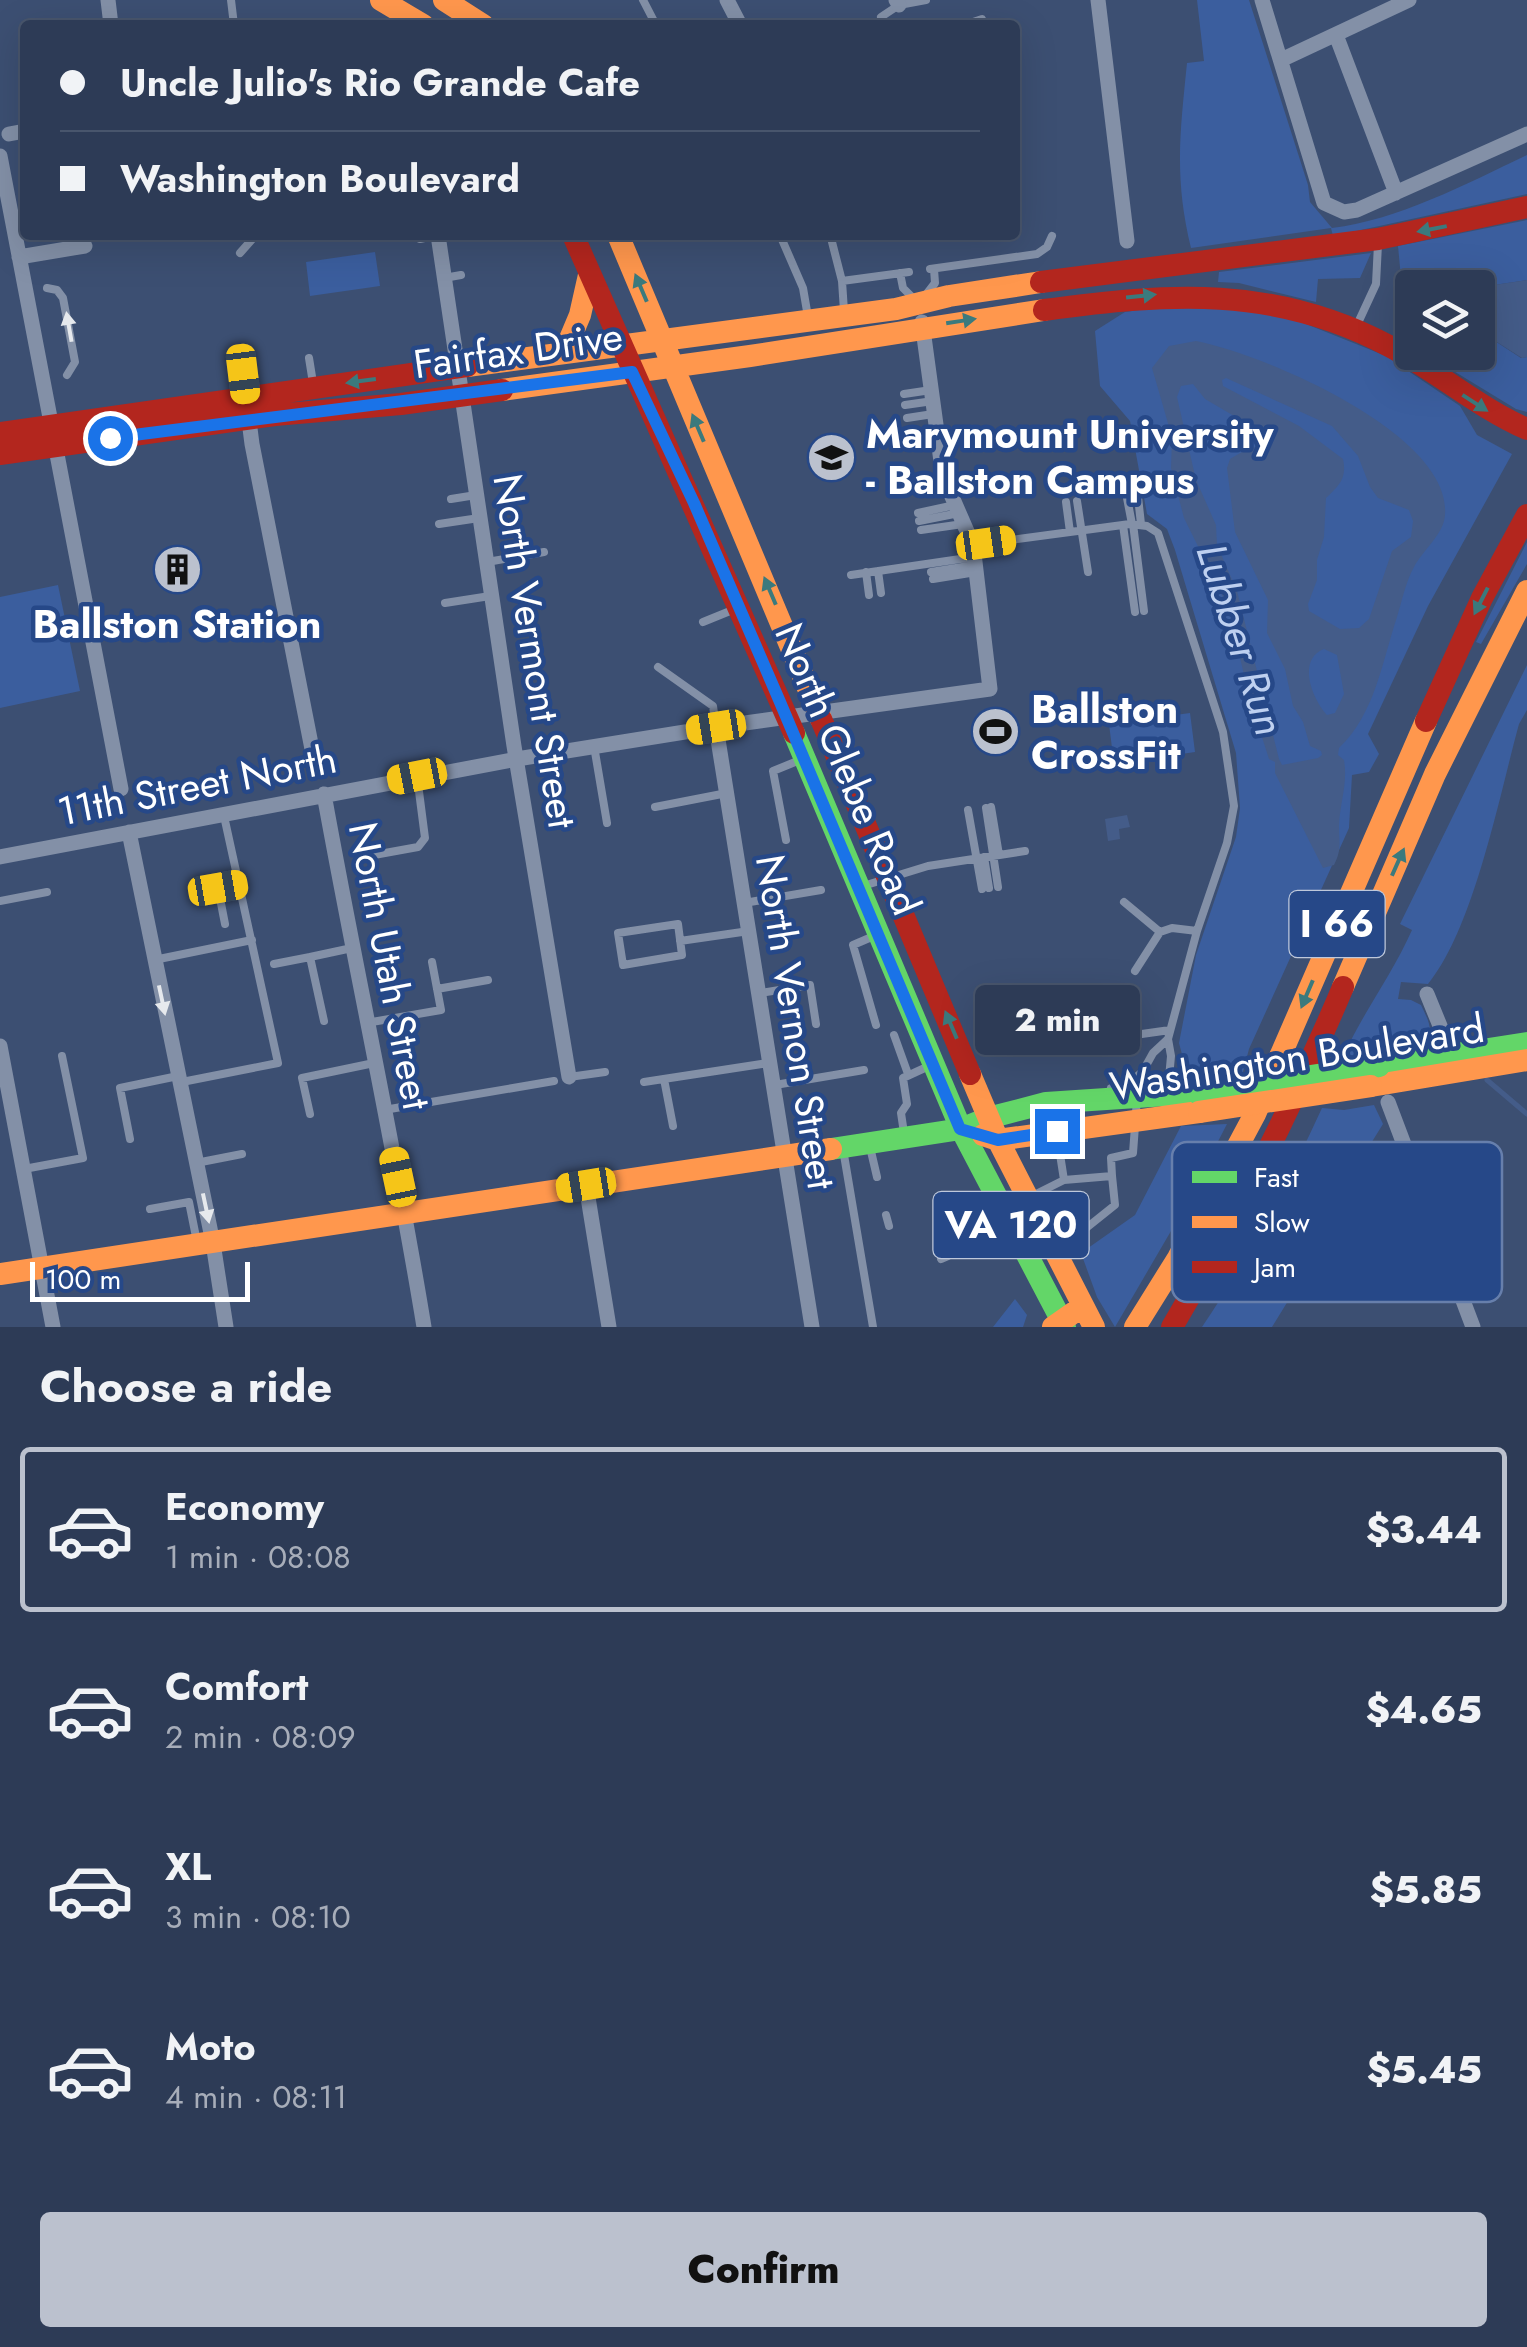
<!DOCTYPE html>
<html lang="en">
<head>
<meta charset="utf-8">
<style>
	:root { --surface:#2d3b56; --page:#394660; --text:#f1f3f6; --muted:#a7adb9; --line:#48556c; --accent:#bbc1ce }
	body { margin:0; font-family:Jost,sans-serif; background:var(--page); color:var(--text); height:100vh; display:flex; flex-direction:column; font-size:38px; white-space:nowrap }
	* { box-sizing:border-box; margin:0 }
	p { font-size:32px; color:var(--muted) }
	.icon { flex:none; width:55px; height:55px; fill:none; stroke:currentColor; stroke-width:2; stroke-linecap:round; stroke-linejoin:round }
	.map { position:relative; height:1327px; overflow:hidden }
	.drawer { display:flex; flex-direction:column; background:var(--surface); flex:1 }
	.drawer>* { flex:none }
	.top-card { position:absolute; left:20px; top:20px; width:1000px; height:220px; border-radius:10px; box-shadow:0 10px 40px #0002,0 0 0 2px var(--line); display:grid; align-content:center; height:220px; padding:0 40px; background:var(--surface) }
	.fabs { position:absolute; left:1395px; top:270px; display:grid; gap:20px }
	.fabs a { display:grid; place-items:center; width:100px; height:100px; border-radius:10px; background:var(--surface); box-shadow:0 10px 40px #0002,0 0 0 2px var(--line); font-size:50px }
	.scale { position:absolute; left:30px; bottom:25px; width:220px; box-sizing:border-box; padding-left:10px; border:5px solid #fff; border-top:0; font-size:28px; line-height:35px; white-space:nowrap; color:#fff; -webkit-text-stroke:8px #264888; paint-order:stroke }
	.end { position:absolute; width:45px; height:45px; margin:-22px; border:12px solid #1a73e8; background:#fff; box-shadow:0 0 0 5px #fff }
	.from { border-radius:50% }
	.bubble { position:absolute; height:70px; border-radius:10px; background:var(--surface); box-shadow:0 10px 40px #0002,0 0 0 2px var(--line); font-size:32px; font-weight:800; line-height:70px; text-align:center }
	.car { position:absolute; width:30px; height:60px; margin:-30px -15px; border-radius:12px; box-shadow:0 0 8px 2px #0007; background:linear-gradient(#f5c518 24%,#345 0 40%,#f5c518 0 76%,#345 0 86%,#f5c518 0) }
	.top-card b { display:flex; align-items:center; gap:35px; height:95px; font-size:38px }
	.top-card b+b { border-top:2px solid var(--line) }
	.top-card i { width:25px; height:25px; background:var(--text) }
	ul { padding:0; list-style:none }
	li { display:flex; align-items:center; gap:30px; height:165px; margin:0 20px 15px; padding:0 20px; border:5px solid transparent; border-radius:10px }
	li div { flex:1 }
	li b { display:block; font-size:38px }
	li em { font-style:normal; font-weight:800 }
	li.current { border-color:var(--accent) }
	li>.icon { width:90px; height:90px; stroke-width:1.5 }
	h2 { padding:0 40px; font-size:45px; line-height:120px }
	.action { display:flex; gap:20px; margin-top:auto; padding:20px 40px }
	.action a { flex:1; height:115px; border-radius:10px; background:var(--accent); color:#111; font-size:40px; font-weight:800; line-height:115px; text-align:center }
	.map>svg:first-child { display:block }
	.green { fill:#3b5e9e }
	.water { fill:#445c89; fill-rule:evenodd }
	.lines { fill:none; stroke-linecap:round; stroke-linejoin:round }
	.stream { stroke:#445c89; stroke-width:5 }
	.lane { stroke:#8390a7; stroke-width:8 }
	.street { stroke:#8390a7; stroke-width:15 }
	.fast { stroke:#63d668; stroke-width:22 }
	.slow { stroke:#ff974d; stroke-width:22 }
	.jam { stroke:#b3261e; stroke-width:22 }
	.fast-bridge { stroke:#63d668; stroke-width:22 }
	.slow-bridge { stroke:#ff974d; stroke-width:22 }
	.oneway { fill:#3b7a7d }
	.oneway2 { fill:#e6e9ed }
	.route { stroke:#1a73e8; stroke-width:12 }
	.labels { text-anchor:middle; stroke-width:9; stroke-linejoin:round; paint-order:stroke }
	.shield { fill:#264888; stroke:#bec8db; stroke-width:2.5 }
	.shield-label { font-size:38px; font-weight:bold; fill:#fff }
	.street-label { font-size:40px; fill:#fff; stroke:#264888 }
	.poi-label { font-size:40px; font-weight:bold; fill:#fff; stroke:#264888; text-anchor:start }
	.water-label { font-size:42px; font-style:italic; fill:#bed0f0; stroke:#264888 }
	.key { fill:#264888; stroke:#677fac; stroke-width:2.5 }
	.key-label { font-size:28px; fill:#fff }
</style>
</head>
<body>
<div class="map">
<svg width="1527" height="1327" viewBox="0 0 1527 1327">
	<rect width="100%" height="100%" fill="#3c4f72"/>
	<path class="green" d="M 1197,0 L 1249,0 L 1308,185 L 1310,202 L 1332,228 C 1398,220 1466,184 1527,155 L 1527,194 L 1333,236 L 1331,228 L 1191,248 C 1174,178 1180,133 1187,63 L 1204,61 Z
		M 1527,220 L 1527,280 L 1481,287 L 1412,288 L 1412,345 L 1407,341 L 1398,246 Z
		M 375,252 L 380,286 L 310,296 L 306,262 Z
		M 1371,253 L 1360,278 L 1318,279 L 1316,302 L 1239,283 L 1218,282 L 1219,272 Z
		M 1173,305 L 1281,314 L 1386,356 L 1460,406 L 1477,435 L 1512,454 L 1428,606 L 1368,734 L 1379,754 L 1369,772 L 1352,775 L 1349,828 L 1249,1049 L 1243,1072 L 1209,1078 L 1187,1073 L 1179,1043 L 1196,955 L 1236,837 L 1240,808 L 1236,753 L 1175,550 L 1167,529 L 1147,514 L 1130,421 L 1100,386 L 1095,331 L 1125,312 Z
		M 1478,330 L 1521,358 L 1527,357 L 1527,412 L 1516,409 L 1424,353 L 1478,352 Z
		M 1527,542 L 1527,564 L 1481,644 L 1476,642 Z
		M 58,585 L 80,691 L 0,708 L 0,597 Z
		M 1527,665 L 1527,710 L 1519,724 C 1499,797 1474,928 1428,984 L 1401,982 L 1398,999 L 1411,1000 L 1421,1005 C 1428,1020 1437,1034 1421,1045 L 1343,1057 C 1363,1012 1392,975 1412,930 L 1400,924 Z
		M 1190,713 L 1195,752 L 1114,764 L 1109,724 Z
		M 1374,1105 L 1383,1124 L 1360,1161 L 1312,1262 L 1272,1327 L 1202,1327 C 1250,1256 1286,1186 1322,1108 L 1344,1110 Z
		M 1227,1124 L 1178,1219 L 1115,1327 L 1097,1297 L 1081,1253 L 1135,1215 L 1181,1126 Z
		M 1015,1299 L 1027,1315 L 1023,1327 L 993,1327 Z"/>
	<path class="water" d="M 1527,280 L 1527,357 L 1522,358 L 1478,330 L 1478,288 L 1450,285 L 1481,287 Z
		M 1196,341 C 1260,353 1452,433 1445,515 C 1444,534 1423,550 1414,567 C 1406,581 1402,601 1397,617 C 1382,662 1375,714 1339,748 L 1338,755 L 1344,760 C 1348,784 1340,802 1339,826 C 1339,843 1342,849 1334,865 L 1323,868 L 1275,773 L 1275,762 L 1269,759 L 1250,700 L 1228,607 L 1184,518 L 1171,468 L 1172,437 L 1152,368 L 1169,346 ZM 1226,378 L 1332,426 L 1358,456 L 1370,487 L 1378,498 L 1409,510 L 1413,521 L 1411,537 L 1392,551 L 1369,619 L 1359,628 L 1340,629 L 1309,611 L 1308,604 L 1317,580 L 1317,560 L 1324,537 L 1326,498 C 1340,485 1347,478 1343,459 L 1299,426 L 1223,386 L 1222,380 ZM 1193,384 L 1205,399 L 1265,434 L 1268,441 L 1264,445 L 1247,449 L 1230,459 L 1227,468 L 1235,532 L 1268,600 L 1267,633 L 1285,669 L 1293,706 L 1303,722 L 1310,746 L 1321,751 L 1322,755 L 1318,758 L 1282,765 L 1279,759 L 1237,591 L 1217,545 L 1216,525 L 1196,480 L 1177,397 L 1181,386 ZM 1324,649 L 1337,655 L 1344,694 L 1335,713 L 1327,715 C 1313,700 1296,660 1324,649 Z
		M 1127,815 L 1130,827 L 1119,829 L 1120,839 L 1108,841 L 1105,819 Z"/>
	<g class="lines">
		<path class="stream" d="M 1487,1080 L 1527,1114"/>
		<path class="lane" d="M 231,0 L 234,25
			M 643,0 L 656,25
			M 881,17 L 899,5 L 926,0
			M 970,23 L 982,19
			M 780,235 L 803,288 L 808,317
			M 420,239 L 438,235
			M 832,242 L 842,281 L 844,311
			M 240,253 L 256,235
			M 930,269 L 1037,254 L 1047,247 L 1052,236
			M 900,273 L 903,288 L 912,297
			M 444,278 L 461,275
			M 842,281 L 909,272
			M 47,288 L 57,290 L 63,298 L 75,362 L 67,375
			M 925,296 L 935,283 L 934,269
			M 1357,325 L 1376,284 L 1378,244
			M 309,358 L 313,383
			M 904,394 L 931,390
			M 905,405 L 933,401
			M 907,418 L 933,414
			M 1138,497 L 1141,524
			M 1127,498 L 1132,524
			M 451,499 L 476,495
			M 1077,501 L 1088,572
			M 1066,502 L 1070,532
			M 918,513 L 955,505
			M 919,521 L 959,513
			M 439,524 L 479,518
			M 1133,524 L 1144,611
			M 1123,525 L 1135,612
			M 921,530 L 963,524
			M 973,545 L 1130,524 L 1147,526 L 1158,533 L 1223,732 L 1234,806 L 1227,843 L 1197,931 L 1168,1039 L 1153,1053 L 1143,1071 L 1132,1081 L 1111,1088
			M 487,562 L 544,552
			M 878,571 L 881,593
			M 866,572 L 869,595
			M 931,572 L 975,565
			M 851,575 L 974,557
			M 933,579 L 976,572
			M 445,603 L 490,596
			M 703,622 L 735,609
			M 658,667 L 713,706 L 716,727
			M 594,746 L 607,823
			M 655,807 L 727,793
			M 991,807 L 999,855
			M 986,808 L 998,887
			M 968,810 L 982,889
			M 786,840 L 773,771 L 800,760
			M 363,857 L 418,847 L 425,838 L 417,776
			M 984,857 L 989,888
			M 863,886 L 928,866 L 1025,851
			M 0,901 L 47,892
			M 1124,902 L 1160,932
			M 744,903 L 821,890
			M 225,924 L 218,888 L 240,885
			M 678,924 L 682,955 L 623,965 L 618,933 Z
			M 874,936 L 853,945 L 876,1025
			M 680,941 L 749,931
			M 154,960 L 252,940
			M 274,964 L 310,957
			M 1135,971 L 1160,932 L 1172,928 L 1197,931
			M 437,989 L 488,980
			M 760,993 L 810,985 L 816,1024
			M 324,1021 L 310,957 L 352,948
			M 366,1023 L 441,1010 L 432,962
			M 894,1035 L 908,1074
			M 1168,1039 L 1171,1056 L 1168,1089
			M 1078,1043 L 1170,1030
			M 569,1077 L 605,1072
			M 664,1079 L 673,1126
			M 182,1082 L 278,1063 L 224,816
			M 644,1082 L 768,1063
			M 775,1085 L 864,1070
			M 384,1110 L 554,1081
			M 310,1114 L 302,1078 L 374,1063
			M 904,1133 L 901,1113 L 907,1104 L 903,1078 L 929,1066
			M 1057,1135 L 1064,1180
			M 130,1139 L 120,1088 L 178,1076
			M 870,1147 L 877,1177
			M 843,1149 L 873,1327
			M 196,1163 L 242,1154
			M 24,1169 L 83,1158 L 62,1056
			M 1112,1176 L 1111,1158 L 1133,1153 L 1137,1099
			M 1030,1197 L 1064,1180 L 1112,1176 L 1115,1205 L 1060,1249
			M 150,1209 L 189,1202 L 197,1242
			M 886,1215 L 889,1226
			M 985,1238 L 1008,1227
			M 941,1259 L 948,1256"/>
		<path class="street" d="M 108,0 L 111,25
			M 727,0 L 740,25
			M 896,0 L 899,5
			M 1098,0 L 1127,241
			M 1262,0 L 1324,203 L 1344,212 L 1357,210 L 1527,134
			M 1336,35 L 1396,193
			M 1281,60 L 1409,0
			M 9,134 L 25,131
			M 0,156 L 121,789
			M 438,235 L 514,746 L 569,1077
			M 19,257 L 85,246
			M 243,374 L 252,444 L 313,754
			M 716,727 L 812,1327
			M 324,794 C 356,972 395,1148 424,1327
			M 129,832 L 213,1243 L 226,1327
			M 0,857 L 517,759 L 716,727 L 990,689 L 973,545 L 943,476 L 922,322
			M 1427,994 L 1454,1060
			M 0,1046 L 53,1327
			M 1388,1102 L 1473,1327
			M 586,1185 L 609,1327"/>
		<path class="fast" d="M 794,733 L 961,1129 L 1065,1327
			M 1379,1066 L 1527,1043
			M 831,1149 L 961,1129 L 988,1118 L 1046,1103 L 1197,1093"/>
		<path class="slow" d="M 381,0 L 423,25
			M 444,0 L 483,25
			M 618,235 L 821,719
			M 564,353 L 580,315 L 589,275
			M 467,366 L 896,309 L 949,296 L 1041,282
			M 502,390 L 750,356 L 1044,310
			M 1343,987 L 1435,774 L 1527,591
			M 970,1074 L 998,1140 L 1094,1327
			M 1371,1086 L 1527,1060
			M 983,1135 L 998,1140 L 1199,1112
			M 0,1274 L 831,1149
			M 1053,1327 L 1083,1306
			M 1135,1327 L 1178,1258 L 1255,1114 L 1426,721"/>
		<path class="jam" d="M 573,235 L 794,733
			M 1041,282 L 1378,239 L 1527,207
			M 1044,310 C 1169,293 1274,285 1389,346 C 1437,371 1477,407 1527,429
			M 0,433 L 467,366
			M 0,454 L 275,415 L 401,404 L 502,390
			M 821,719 L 970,1074
			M 1426,721 L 1482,598 L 1527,515
			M 1172,1327 C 1237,1217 1293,1105 1343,987"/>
		<path class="fast-bridge" d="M 1197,1093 L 1379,1066"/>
		<path class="slow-bridge" d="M 1199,1112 L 1371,1086"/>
	</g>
	<defs><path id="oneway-solid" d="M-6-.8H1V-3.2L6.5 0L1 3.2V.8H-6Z" transform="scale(2.5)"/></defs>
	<g class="oneway">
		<use href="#oneway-solid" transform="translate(1432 229) rotate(169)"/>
		<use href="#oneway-solid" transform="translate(641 288) rotate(-113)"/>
		<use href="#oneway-solid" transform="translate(1141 296) rotate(-6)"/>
		<use href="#oneway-solid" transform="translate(961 321) rotate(-9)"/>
		<use href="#oneway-solid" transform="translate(361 381) rotate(172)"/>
		<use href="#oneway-solid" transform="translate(1475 403) rotate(33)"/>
		<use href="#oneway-solid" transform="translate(698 428) rotate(-113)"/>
		<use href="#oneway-solid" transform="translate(770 591) rotate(-113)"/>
		<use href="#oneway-solid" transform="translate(1481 601) rotate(117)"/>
		<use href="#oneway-solid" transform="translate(1398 862) rotate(-66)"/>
		<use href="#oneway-solid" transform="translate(1307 994) rotate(113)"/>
		<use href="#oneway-solid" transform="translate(951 1025) rotate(-113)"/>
	</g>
	<g class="oneway2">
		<use href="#oneway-solid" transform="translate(69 327) rotate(-100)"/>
		<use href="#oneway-solid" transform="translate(162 1000) rotate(78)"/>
		<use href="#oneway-solid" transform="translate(206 1208) rotate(78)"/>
	</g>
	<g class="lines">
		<path class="route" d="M 110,438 L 632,372 L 694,503 L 780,702 L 960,1129 L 998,1140 L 1057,1131"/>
	</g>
	<defs>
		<symbol id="university-disc" viewBox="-11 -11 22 22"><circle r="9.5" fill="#bbc1ce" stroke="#264888"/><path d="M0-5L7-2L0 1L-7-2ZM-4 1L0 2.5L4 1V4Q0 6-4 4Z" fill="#111"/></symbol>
		<symbol id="building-disc" viewBox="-11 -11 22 22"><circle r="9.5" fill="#bbc1ce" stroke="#264888"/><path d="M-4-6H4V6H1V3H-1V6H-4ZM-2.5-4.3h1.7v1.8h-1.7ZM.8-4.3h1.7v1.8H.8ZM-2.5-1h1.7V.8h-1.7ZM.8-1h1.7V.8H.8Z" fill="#111"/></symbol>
		<symbol id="stadium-disc" viewBox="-11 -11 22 22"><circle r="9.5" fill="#bbc1ce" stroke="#264888"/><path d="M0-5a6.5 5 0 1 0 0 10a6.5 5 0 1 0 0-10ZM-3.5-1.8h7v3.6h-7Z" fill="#111"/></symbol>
	</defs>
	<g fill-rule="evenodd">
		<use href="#university-disc" x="804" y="430" width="55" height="55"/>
		<use href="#building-disc" x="150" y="542" width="55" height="55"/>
		<use href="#stadium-disc" x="968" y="704" width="55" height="55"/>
	</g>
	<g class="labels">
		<g class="shield">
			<rect x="1289.5" y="891" width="95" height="66" rx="8"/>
			<rect x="933.5" y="1192" width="155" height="66" rx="8"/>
		</g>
		<g class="shield-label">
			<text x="1337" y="937">I 66</text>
			<text x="1011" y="1238">VA 120</text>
		</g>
		<g class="street-label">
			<text transform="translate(518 350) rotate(-8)" y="14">Fairfax Drive</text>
			<text transform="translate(535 651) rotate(81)" y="14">North Vermont Street</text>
			<text transform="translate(848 769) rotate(67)" y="14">North Glebe Road</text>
			<text transform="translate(197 785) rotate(-11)" y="14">11th Street North</text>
			<text transform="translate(390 966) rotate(79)" y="14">North Utah Street</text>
			<text transform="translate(796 1022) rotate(81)" y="14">North Vernon Street</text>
			<text transform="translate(1297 1057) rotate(-9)" y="14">Washington Boulevard</text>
		</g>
		<g class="poi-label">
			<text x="866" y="448">Marymount University<tspan x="866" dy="46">- Ballston Campus</tspan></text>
			<text x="177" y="638" text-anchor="middle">Ballston Station</text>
			<text x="1031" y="723">Ballston<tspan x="1031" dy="46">CrossFit</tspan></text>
		</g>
		<g class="water-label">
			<text transform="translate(1241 639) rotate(72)" y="15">Lubber Run</text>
		</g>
	</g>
	<rect x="1172" y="1142" width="330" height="160" rx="15" class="key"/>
	<rect x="1192" y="1171" width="45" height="12" fill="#63d668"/>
	<rect x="1192" y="1216" width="45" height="12" fill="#ff974d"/>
	<rect x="1192" y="1261" width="45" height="12" fill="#b3261e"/>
	<g class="key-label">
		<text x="1254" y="1187">Fast</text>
		<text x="1254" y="1232">Slow</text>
		<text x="1254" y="1277">Jam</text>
	</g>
</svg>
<div class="fabs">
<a><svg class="icon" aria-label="layers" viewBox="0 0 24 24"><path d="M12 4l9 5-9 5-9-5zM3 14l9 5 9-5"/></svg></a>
</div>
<div class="scale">100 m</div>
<i class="end from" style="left:110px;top:438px"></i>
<i class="end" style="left:1057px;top:1131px"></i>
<div class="bubble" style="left:975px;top:985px;width:165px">2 min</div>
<i class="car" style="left:243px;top:374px;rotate:173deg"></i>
<i class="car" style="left:986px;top:543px;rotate:82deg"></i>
<i class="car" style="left:716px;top:727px;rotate:261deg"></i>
<i class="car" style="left:417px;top:776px;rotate:259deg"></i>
<i class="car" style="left:218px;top:888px;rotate:80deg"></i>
<i class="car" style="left:398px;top:1177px;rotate:348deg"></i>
<i class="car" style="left:586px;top:1185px;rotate:261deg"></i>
<div class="top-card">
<b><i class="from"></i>Uncle Julio's Rio Grande Cafe</b>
<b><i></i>Washington Boulevard</b>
</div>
</div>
<section class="drawer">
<h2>Choose a ride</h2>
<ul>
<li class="current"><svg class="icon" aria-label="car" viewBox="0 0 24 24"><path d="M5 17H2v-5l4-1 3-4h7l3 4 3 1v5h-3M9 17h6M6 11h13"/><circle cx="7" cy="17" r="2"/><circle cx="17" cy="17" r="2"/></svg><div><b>Economy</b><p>1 min · 08:08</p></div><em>$3.44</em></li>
<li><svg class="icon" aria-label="car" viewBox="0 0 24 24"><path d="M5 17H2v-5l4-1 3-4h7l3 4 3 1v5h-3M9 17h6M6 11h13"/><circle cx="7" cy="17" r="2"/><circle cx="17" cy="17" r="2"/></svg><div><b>Comfort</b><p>2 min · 08:09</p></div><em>$4.65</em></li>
<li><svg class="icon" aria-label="car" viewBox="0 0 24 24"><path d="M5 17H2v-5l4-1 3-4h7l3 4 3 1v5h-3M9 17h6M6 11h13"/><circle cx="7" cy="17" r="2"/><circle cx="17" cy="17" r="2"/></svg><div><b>XL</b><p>3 min · 08:10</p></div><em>$5.85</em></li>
<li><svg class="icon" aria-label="car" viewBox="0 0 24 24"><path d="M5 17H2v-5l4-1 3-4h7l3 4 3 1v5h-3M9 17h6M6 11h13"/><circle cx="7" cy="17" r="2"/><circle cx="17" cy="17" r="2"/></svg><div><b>Moto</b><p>4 min · 08:11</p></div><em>$5.45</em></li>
</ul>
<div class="action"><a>Confirm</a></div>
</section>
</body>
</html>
